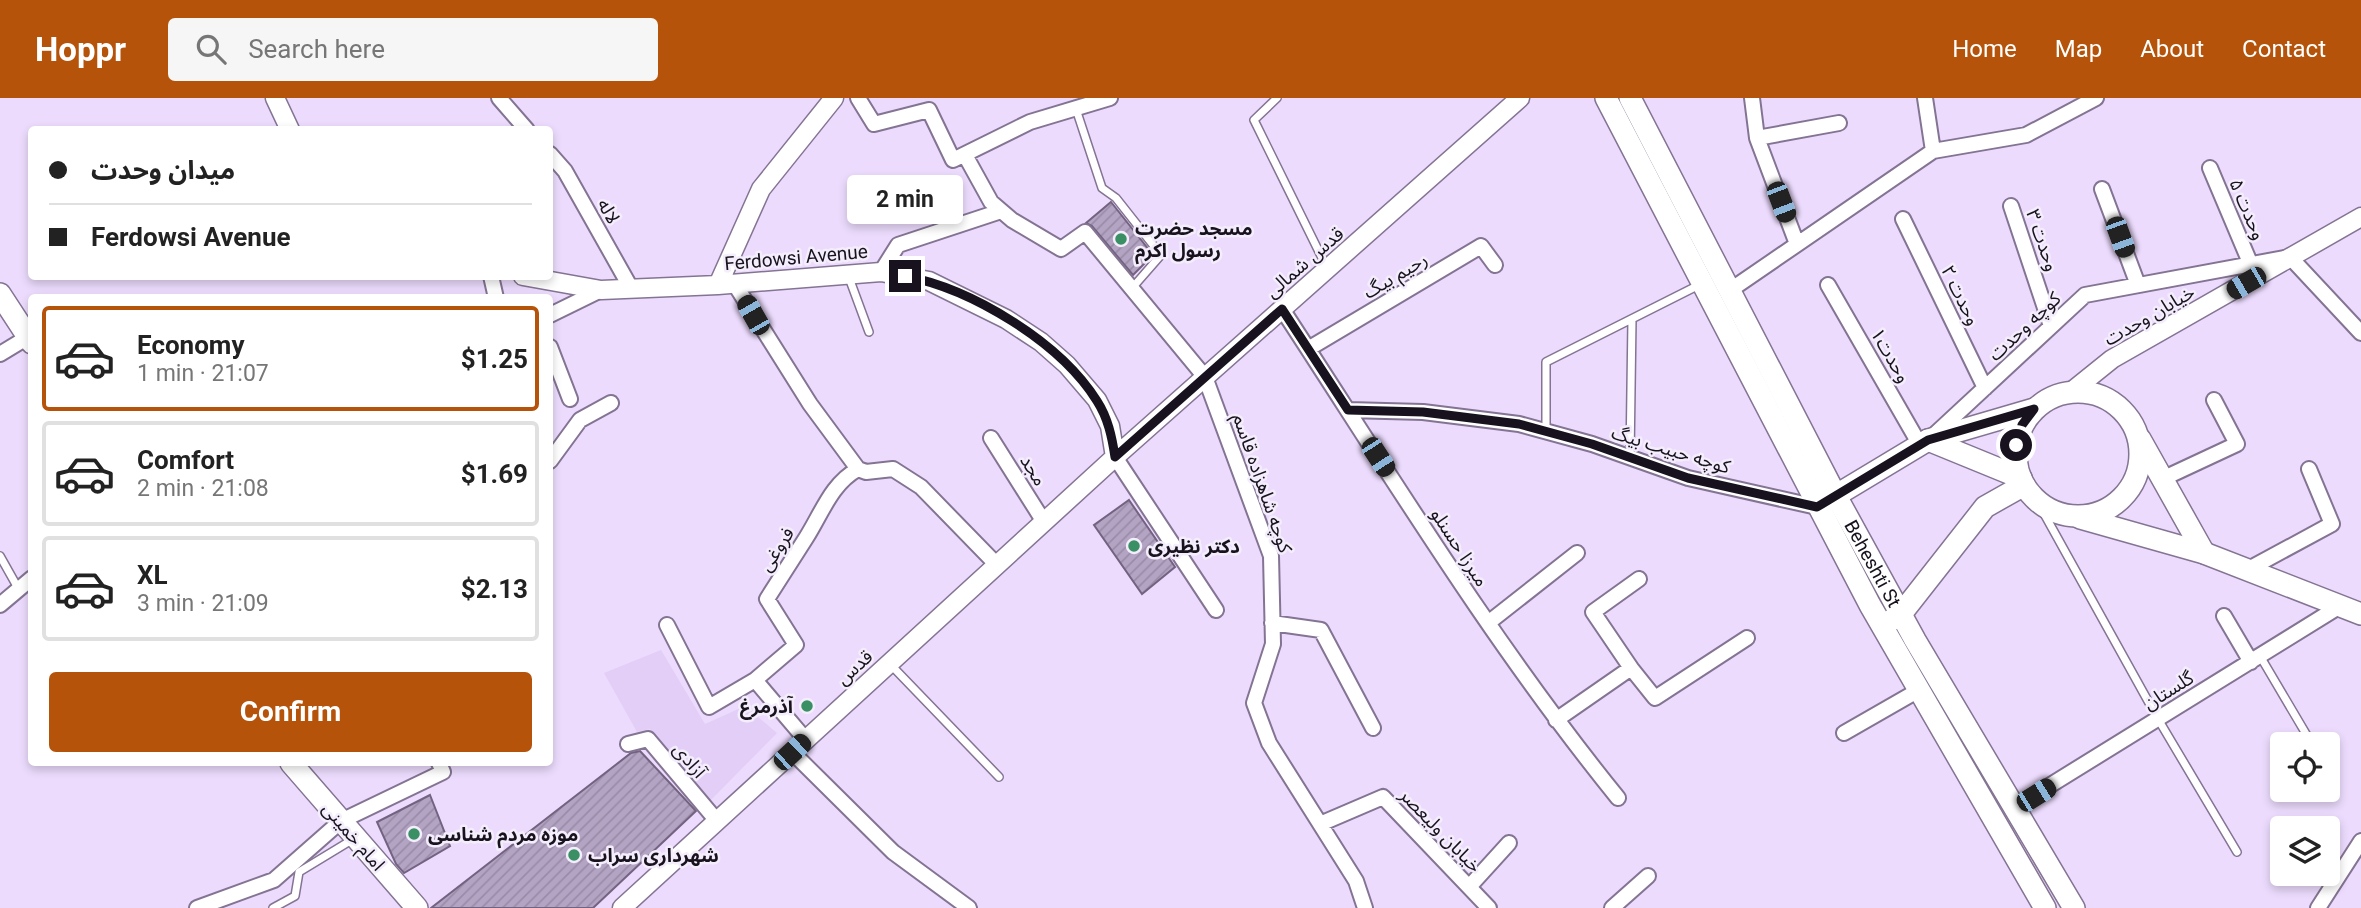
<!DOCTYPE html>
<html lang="en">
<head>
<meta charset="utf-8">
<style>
	:root { --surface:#fff; --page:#f6f6f6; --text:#222; --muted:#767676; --line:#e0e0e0; --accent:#b45309 }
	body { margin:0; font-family:Roboto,"Noto Sans Arabic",sans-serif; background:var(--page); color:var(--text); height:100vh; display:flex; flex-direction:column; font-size:26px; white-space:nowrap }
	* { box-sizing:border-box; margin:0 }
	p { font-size:23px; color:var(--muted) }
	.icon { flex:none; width:38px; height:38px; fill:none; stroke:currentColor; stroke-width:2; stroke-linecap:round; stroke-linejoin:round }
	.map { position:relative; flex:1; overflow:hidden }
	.side { position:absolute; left:28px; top:196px; width:525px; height:472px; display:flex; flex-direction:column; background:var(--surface); border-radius:7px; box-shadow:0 4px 10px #0003 }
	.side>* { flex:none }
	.top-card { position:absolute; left:28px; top:28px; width:525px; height:154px; border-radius:7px; box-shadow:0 4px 10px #0003; display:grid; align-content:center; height:154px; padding:0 21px; background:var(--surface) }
	.tools { position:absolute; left:2270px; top:634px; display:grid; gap:14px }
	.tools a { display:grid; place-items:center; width:70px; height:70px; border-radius:7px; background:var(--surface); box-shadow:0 4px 10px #0003; font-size:35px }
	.end { position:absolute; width:32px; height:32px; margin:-16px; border:9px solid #18121e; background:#fff; box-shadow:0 0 0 4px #fff }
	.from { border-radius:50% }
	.bubble { position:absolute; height:49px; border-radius:7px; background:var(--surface); box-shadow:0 4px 10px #0003; font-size:23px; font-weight:700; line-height:49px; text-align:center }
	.car { position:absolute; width:21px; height:42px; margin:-21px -10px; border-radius:9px; box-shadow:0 0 5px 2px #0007; background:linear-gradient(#222 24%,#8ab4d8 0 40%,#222 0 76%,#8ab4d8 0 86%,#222 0) }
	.top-card b { display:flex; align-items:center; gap:24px; height:66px; font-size:26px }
	.top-card b+b { border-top:2px solid var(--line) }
	.top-card i { width:18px; height:18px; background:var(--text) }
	ul { padding:12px 0 0; list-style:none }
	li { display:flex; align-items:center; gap:21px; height:105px; margin:0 14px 10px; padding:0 7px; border:4px solid var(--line); border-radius:7px }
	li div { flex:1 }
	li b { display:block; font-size:26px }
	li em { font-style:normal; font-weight:700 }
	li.current { border-color:var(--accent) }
	li>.icon { width:63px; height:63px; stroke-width:1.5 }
	.button { display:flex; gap:14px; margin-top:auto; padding:14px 21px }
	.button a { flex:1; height:80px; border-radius:7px; background:var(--accent); color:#fff; font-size:28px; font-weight:700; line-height:80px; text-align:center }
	header { display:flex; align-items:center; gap:42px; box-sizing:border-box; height:98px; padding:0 35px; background:var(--accent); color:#fff }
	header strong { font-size:33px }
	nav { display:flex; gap:38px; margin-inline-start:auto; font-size:24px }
	.search { width:490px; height:63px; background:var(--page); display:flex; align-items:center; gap:18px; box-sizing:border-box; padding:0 24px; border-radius:7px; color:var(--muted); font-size:26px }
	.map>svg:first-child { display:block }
	.built { fill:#e3cef7 }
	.building { fill:url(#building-hatch); stroke:#736381; stroke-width:2 }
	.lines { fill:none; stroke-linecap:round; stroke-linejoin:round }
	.service-casing { stroke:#847493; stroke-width:10 }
	.minor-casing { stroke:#847493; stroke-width:18 }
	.tertiary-casing { stroke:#847493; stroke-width:21 }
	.secondary-casing { stroke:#847493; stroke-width:24 }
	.service { stroke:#fff; stroke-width:7 }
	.minor { stroke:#fff; stroke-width:14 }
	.tertiary { stroke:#fff; stroke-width:18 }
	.secondary { stroke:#fff; stroke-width:21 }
	.route { stroke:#18121e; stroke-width:9 }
	.poi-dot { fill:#3a9064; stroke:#f4edfb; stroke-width:2.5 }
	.labels { text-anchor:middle; stroke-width:5; stroke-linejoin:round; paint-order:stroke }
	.street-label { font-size:19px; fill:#18121e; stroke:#f4edfb }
	.poi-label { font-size:19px; font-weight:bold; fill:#18121e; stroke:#f4edfb; text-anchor:start }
</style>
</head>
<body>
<header>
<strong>Hoppr</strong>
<div class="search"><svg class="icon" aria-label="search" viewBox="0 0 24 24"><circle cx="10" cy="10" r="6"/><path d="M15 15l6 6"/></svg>Search here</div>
<nav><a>Home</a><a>Map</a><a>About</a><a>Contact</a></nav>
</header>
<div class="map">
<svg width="2361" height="810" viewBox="0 0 2361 810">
	<defs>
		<pattern id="building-hatch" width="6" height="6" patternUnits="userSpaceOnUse" patternTransform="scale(1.75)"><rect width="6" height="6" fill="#b4a4c4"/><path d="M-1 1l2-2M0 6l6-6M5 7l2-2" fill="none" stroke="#9a8ca8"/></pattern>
	</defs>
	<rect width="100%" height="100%" fill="#ecdbfd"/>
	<path class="built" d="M 661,552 L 705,626 L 745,608 L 777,635 L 706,707 L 650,631 L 637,634 L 604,575 Z"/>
	<path class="building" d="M 1111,104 L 1153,157 L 1133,177 L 1092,128 L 1086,125 Z
		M 1129,402 L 1175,469 L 1142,496 L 1094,427 Z
		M 640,653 L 696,713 L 593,810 L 431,810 L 631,655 Z
		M 430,697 L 450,748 L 404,775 L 396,766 L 377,724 Z"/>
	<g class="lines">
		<defs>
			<path id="service" d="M 1277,0 L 1254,22 L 1327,170
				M 1076,11 L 1102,90 L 1116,100 L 1161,157 L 1133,189
				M 848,177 L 869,234
				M 1546,333 L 1546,264 L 1701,186
				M 1630,360 L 1632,221
				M 2037,403 L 2158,621 L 2237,754
				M 0,458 L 18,490
				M 2260,558 L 2312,646
				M 890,566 L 999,679
				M 2328,673 L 2332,680
				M 273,810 L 295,798 L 299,774 L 355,740"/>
			<path id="minor" d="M 499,0 L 527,32
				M 858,0 L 874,26 L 929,12 L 953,62 L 1030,24 L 1110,0
				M 1752,0 L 1757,40 L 1797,146
				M 1925,0 L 1933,53
				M 1757,40 L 1839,25
				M 550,56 L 565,73 L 632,192
				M 965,57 L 991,104 L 1012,122 L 1061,151 L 1085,134 L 1205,279 L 1271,458 L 1273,546 L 1254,605 L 1269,645 L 1356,783 L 1365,810
				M 2210,70 L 2251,167
				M 2102,91 L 2138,187
				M 2011,108 L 2051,228
				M 1903,121 L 1985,290
				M 881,174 L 898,147 L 1001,113
				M 491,178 L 496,200
				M 734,185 L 810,306 L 858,371 L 866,374 L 893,371 L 921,389 L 997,467
				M 1828,187 L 1920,347
				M 1729,193 L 1933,53 L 2026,37 L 2096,0
				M 1282,211 C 1390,376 1493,546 1618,700
				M 550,217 L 601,192
				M 550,249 L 570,301
				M 1308,251 L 1481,148 L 1495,167
				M 0,256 L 28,239
				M 1348,312 L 1423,314 L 1519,326 L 1592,346 L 1688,380 L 1817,409
				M 1933,338 L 2085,197 L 2290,159 L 2361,235
				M 991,340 L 1044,424
				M 1115,359 L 1216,512
				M 550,363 L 580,322 L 611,305
				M 2162,381 L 2237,346 L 2214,302
				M 2247,472 L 2332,426 L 2309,371
				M 0,507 L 32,480
				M 2224,518 L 2251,564
				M 1272,525 L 1321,532 L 1373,630
				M 1488,525 L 1577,455
				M 667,527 L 709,609 L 755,582
				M 1631,570 L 1593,514 L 1639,481
				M 1556,622 L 1631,570 L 1655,600 L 1747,540
				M 1844,635 L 1919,592
				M 806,642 L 755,582 L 796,547 L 767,501 C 780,481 793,460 806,440 C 822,415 831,386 858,371
				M 628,646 L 648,641 L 717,723
				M 792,654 L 893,754 L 969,810
				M 2015,709 L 2340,508
				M 1320,726 L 1383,699 L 1489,810
				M 1469,789 L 1509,745
				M 197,810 L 274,782 L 341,723 L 443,674 L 439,665
				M 1612,810 L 1648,778
				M 2318,810 L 2361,743"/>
			<path id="tertiary" d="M 275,0 L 290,32
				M 523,178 L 601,192 L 718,187 L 881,174 L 929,183 L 1006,221 L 1041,244 L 1067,267 L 1097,302 L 1110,328 L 1115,359
				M 718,187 L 761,91 L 834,0
				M 2071,294 L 2112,261 L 2361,119
				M 622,810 L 1115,359 L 1520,0"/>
			<g id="secondary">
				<path d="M 1606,0 L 1870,507 L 2045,810"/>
				<path id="s1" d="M 1630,0 L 1836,398 L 1915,542 L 2074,810"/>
				<path d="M 0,196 L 32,245"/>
				<circle cx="2078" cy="356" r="62"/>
				<path d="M 2140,341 L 2204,455"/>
				<path d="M 1928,342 L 2021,380"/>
				<path d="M 1825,404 L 1928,342 L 2034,311"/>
				<path d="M 2080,420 L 2204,455 L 2361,516"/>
				<path d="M 1890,523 L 1901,516 L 1985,409 L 2024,387"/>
				<path d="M 291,665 L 417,810"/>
			</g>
		</defs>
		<use href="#service" class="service-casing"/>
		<use href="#minor" class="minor-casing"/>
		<use href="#tertiary" class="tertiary-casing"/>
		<use href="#secondary" class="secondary-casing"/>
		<use href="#service" class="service"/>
		<use href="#minor" class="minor"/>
		<use href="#tertiary" class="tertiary"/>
		<use href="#secondary" class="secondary"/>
	</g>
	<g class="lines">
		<path class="route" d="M 905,178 C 972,191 1060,244 1097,303 C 1108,320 1112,339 1115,359 L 1282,211 L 1348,312 L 1423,314 L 1519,326 L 1592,346 L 1688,380 L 1817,409 L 1928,342 L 2034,311 L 2022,327 L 2016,347"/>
	</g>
	<g class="poi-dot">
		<circle cx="1121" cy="141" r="7"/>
		<circle cx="1134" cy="448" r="7"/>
		<circle cx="807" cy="608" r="7"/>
		<circle cx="414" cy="736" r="7"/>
		<circle cx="574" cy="757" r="7"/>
	</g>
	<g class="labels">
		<g class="street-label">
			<text transform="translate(2248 111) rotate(67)" y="7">وحدت ۵</text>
			<text transform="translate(609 113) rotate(60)" y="7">لاله</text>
			<text transform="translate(2043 142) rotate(71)" y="7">وحدت ۳</text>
			<text transform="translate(796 159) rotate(-5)" y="7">Ferdowsi Avenue</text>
			<text transform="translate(1304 164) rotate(-41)" y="7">قدس شمالی</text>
			<text transform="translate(1395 177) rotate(-31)" y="7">رحیم بیگ</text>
			<text transform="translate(1961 197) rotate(64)" y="7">وحدت ۲</text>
			<text transform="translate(2149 217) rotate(-30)" y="7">خیابان وحدت</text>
			<text transform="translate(2024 228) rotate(-43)" y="7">کوچه وحدت</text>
			<text transform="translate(1891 257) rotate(60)" y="7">وحدت۱</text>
			<text transform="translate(1671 351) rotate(17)" y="7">کوچه حبیب بیگ</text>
			<text transform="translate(1034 372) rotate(58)" y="7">مجد</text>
			<text transform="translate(1263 385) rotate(71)" y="7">کوچه شاهزاده قاسم</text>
			<text transform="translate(1460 449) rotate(57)" y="7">میرزا حسنلو</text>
			<text transform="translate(776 451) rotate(-57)" y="7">فروغی</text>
			<text dy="7" stroke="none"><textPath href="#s1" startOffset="525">Beheshti St</textPath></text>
			<text transform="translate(854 569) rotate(-42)" y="7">قدس</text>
			<text transform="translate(2168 592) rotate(-32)" y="7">گلستان</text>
			<text transform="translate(690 662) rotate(50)" y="7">آزادی</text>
			<text transform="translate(1441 732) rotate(46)" y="7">خیابان ولیعصر</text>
			<text transform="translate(354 738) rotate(49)" y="7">امام خمینی</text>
		</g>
		<g class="poi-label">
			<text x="1135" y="137">مسجد حضرت<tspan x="1135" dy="22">رسول اکرم</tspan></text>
			<text x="1148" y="455">دکتر نظیری</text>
			<text x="793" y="615" text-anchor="end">آذرمرغ</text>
			<text x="428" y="743">موزه مردم شناسی</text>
			<text x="588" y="764">شهرداری سراب</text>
		</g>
	</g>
</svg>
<div class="tools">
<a><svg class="icon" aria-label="locate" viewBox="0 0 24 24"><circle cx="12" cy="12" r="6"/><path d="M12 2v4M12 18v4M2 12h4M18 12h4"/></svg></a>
<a><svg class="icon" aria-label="layers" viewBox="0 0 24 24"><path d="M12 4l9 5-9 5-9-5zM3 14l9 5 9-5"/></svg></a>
</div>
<i class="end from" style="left:2016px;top:347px"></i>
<i class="end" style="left:905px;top:178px"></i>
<div class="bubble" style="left:847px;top:77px;width:116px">2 min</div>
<i class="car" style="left:1781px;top:104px;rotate:159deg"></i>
<i class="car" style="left:2120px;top:139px;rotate:160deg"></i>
<i class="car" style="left:2246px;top:185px;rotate:240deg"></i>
<i class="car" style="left:753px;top:217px;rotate:330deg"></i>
<i class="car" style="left:1378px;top:359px;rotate:147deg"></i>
<i class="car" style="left:792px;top:654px;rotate:47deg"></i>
<i class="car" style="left:2036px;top:697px;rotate:58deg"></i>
<div class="top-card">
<b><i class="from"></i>میدان وحدت</b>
<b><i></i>Ferdowsi Avenue</b>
</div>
<section class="side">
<ul>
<li class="current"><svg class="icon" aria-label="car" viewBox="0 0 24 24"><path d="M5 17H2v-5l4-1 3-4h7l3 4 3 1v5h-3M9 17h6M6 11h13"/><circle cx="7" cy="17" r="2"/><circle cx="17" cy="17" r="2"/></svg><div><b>Economy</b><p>1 min · 21:07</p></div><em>$1.25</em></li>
<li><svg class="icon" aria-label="car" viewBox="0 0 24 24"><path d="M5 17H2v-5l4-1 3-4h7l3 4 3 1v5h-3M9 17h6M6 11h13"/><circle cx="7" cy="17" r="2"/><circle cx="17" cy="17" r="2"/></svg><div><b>Comfort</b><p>2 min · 21:08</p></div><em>$1.69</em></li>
<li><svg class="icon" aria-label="car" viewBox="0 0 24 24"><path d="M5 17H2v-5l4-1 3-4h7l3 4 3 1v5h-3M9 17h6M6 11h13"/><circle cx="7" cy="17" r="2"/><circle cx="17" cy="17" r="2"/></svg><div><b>XL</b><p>3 min · 21:09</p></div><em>$2.13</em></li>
</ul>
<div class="button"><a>Confirm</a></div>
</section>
</div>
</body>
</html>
